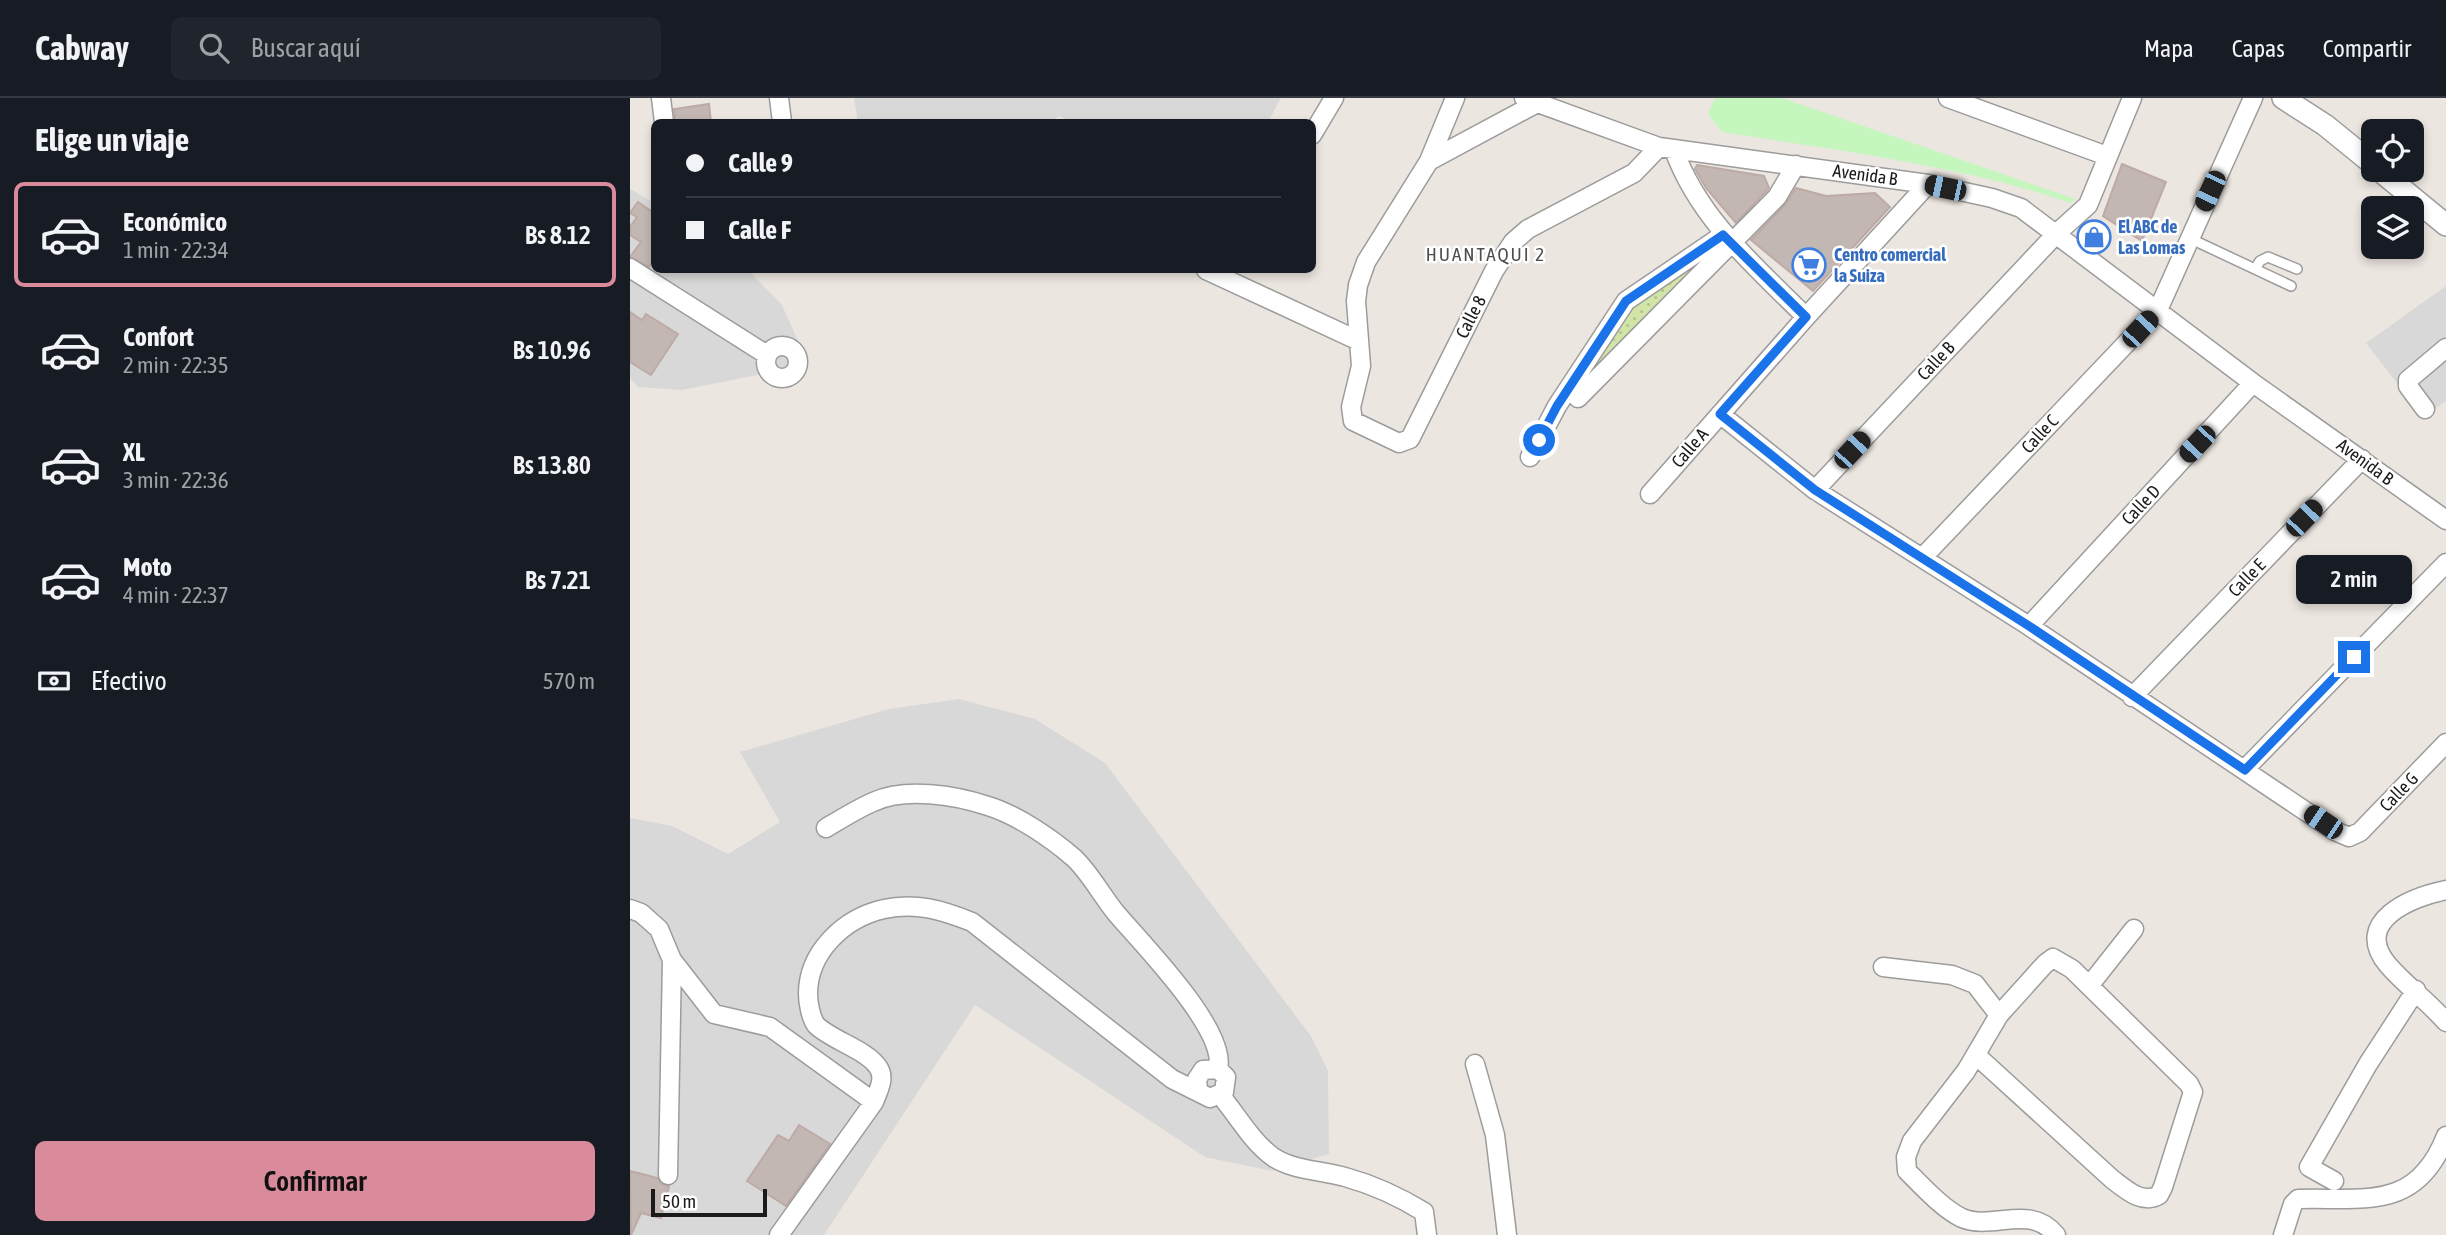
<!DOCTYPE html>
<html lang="es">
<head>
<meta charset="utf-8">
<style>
	:root { --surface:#171b24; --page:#20242c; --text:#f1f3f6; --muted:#9ea1a6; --line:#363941; --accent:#d98a9b }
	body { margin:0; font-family:"Asap Condensed",sans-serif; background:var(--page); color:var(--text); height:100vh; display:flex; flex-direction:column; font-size:26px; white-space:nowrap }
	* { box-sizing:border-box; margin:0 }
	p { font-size:23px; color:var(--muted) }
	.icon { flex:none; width:38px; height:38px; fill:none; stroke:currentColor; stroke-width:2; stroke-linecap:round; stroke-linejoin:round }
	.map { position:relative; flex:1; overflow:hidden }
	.sheet { display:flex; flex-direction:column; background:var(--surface); width:630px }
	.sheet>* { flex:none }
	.banner { position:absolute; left:21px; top:21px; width:665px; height:154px; border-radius:10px; box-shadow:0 4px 10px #0003; display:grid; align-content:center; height:154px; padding:0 35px; background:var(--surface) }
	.tools { position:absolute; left:1731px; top:21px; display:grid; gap:14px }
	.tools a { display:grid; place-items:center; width:63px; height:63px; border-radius:10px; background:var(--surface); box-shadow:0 4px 10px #0003; font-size:35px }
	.scale { position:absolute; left:21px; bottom:18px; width:116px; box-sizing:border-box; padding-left:7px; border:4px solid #1b1b1b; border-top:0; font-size:19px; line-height:24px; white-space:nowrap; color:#1b1b1b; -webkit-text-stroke:5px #fff; paint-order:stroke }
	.end { position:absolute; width:32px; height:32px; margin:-16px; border:9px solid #1a73e8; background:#fff; box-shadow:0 0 0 4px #fff }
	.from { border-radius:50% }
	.bubble { position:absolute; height:49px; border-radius:10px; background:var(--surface); box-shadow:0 4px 10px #0003; font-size:23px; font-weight:600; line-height:49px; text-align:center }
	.car { position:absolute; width:21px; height:42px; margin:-21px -10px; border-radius:9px; box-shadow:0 0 5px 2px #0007; background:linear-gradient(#222 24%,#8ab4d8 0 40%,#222 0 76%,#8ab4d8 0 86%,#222 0) }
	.banner b { display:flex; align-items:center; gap:24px; height:66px; font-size:26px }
	.banner b+b { border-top:2px solid var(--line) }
	.banner i { width:18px; height:18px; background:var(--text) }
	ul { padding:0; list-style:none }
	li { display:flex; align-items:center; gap:21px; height:105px; margin:0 14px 10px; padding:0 21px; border:4px solid transparent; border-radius:10px }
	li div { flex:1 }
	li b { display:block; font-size:26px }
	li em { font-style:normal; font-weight:600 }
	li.on { border-color:var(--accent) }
	li>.icon { width:63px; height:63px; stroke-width:1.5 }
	h2 { padding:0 35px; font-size:32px; line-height:84px }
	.pay { display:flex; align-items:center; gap:18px; height:77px; padding:0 35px; font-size:26px }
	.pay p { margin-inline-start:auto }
	.cta { display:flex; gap:14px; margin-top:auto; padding:14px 35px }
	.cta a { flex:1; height:80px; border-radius:10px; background:var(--accent); color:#111; font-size:28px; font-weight:600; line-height:80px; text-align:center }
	header { display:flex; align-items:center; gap:42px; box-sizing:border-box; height:98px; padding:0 35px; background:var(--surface); border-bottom:2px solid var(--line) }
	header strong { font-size:33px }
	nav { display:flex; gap:38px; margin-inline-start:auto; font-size:24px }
	.search { width:490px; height:63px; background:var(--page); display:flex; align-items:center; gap:18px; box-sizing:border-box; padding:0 24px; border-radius:10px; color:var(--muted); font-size:26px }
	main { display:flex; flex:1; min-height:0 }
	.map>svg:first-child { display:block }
	.residential { fill:#d9d8d8 }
	.grass { fill:url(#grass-dots) }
	.park { fill:#c4f6bd }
	.building { fill:#c3b7b4; stroke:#bdaaa4; stroke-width:2 }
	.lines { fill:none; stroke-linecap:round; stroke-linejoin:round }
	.service-casing { stroke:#9c9c9c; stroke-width:12 }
	.minor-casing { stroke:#9c9c9c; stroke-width:21 }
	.tertiary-casing { stroke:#9c9c9c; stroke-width:24 }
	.service { stroke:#fff; stroke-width:9 }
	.minor { stroke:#fff; stroke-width:18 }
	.tertiary { stroke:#fff; stroke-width:21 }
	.route { stroke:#1a73e8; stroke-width:9 }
	.labels { text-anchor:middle; stroke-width:5; stroke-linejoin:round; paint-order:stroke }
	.street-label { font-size:18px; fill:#1b1b1b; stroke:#fff }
	.shop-label { font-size:18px; font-weight:bold; fill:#366cbe; stroke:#fff; text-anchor:start }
	.neighbourhood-label { font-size:19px; letter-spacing:2px; fill:#4e4e4e; stroke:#fff }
</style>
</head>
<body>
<header>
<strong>Cabway</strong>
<div class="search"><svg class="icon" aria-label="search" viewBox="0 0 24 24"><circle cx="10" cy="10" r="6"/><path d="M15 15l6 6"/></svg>Buscar aquí</div>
<nav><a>Mapa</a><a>Capas</a><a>Compartir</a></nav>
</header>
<main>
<section class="sheet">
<h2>Elige un viaje</h2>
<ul>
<li class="on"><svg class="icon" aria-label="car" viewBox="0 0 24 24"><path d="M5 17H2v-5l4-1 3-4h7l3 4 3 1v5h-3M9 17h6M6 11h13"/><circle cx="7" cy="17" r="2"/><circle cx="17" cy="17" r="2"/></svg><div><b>Económico</b><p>1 min · 22:34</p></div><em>Bs 8.12</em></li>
<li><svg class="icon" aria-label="car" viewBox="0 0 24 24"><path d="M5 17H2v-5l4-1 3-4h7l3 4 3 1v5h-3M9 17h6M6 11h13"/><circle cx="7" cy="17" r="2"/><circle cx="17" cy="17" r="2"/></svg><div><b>Confort</b><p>2 min · 22:35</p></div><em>Bs 10.96</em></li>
<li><svg class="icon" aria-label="car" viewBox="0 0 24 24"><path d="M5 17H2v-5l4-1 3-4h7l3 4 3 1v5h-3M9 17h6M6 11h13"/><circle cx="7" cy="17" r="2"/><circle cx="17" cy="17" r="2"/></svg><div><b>XL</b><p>3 min · 22:36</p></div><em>Bs 13.80</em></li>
<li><svg class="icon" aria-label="car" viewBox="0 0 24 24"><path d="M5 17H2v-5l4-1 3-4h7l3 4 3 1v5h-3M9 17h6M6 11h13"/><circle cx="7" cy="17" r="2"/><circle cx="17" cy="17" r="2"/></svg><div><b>Moto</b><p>4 min · 22:37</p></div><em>Bs 7.21</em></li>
</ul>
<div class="pay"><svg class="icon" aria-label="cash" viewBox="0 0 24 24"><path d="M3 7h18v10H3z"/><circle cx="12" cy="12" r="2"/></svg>Efectivo<p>570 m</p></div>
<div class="cta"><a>Confirmar</a></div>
</section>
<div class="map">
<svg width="1816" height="1137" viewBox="0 0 1816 1137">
	<defs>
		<pattern id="grass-dots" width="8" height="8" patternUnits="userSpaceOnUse" patternTransform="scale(1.75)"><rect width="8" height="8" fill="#d2e5a7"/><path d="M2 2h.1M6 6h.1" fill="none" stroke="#b4c48f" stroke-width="1.8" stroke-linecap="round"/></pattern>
	</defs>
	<rect width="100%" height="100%" fill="#ece6e0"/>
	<path class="residential" d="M 224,0 L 651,0 L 638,24 L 443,24 L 429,18 L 419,24 L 228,24 Z
		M 0,91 L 24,105 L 24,172 L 118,172 L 152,207 L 178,266 L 159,287 L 132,276 L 52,292 L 8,289 L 0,280 Z
		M 1816,188 L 1816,303 L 1793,319 L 1736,245 Z
		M 329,601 L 405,621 L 475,665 L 681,938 L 698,973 L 699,1056 L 642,1073 L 575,1059 L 345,907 L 194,1137 L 0,1137 L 0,720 L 42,728 L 98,756 L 150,724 L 110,654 L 259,611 Z"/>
	<path class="grass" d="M 1088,148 L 946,295 L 1003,206 Z"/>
	<path class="park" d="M 1085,0 L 1152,0 L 1445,101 L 1441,105 C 1329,67 1209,53 1092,34 L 1078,16 Z"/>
	<path class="building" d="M 79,6 L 81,24 L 45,24 L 44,11 Z
		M 1492,66 L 1536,84 L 1512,143 L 1473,118 Z
		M 1067,67 L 1134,78 L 1139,90 L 1106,125 L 1076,90 L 1065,71 Z
		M 1166,90 L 1196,98 L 1245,95 L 1260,109 L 1183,193 L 1121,142 L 1155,107 Z
		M 8,104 L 24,115 L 24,161 L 19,169 L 0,159 L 11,144 L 0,137 L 0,129 L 7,119 L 0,115 Z
		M 0,214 L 12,222 L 16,216 L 48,236 L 21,277 L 0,264 Z
		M 169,1027 L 200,1046 L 156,1108 L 117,1083 L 148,1037 L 159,1043 Z
		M 0,1073 L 27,1080 L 32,1086 L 39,1088 L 31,1120 L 11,1115 L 1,1137 Z"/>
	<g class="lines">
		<defs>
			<path id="service" d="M 1559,140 L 1661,188
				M 1625,171 L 1630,163 L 1638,159 L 1667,171"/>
			<path id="minor" d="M 31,0 L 34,24
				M 149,0 L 152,24
				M 825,0 L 799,63 L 736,164 L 728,187 L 726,203 L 731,268 L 721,309 L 723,323 L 769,345 L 780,341 L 864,173 L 883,144 L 898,131 L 1004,75 L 1029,49
				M 894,0 L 1029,49 L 1298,86 L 1362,100 L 1391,110 L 1623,285 L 1816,422
				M 1318,0 L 1477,58
				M 682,37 L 704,0
				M 1044,52 C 1069,121 1125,168 1176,219
				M 799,63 L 907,5
				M 0,170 L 137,257
				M 576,172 L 729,243
				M136 264a16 16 0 1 1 32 0a16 16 0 1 1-32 0Z
				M 948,300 L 1147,99 L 1166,67
				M 1795,311 L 1778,288 L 1778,282 L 1816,250
				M 1090,316 L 1185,392 L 1399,528 L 1705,733 L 1719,739 L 1730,734 L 1816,645
				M 900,359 L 927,308 L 996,203 L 1093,137
				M 1185,392 L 1427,135 L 1458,107 L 1502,0
				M 1020,396 L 1176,219 L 1298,86
				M 1292,460 L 1528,212 L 1623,0
				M 1399,528 L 1623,285
				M 1502,599 L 1732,361
				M 1614,672 L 1816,465
				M 196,730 C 211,721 227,711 243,704 C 275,689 325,697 358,708 C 387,717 421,740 444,760 C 460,775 472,798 486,815 C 511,845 598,932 588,971
				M 1816,792 C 1782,799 1721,823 1758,867 C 1775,887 1798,903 1816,924
				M 0,811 L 11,815 L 29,831 L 42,862 L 84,916 L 140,929 L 244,1004
				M 1253,869 L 1322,877 L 1345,886 L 1369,917
				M 1459,888 L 1504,831
				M 1347,958 L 1482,1081 C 1495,1091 1512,1107 1529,1097 L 1533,1089 L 1563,994 L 1559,986 L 1442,871 L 1423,860 L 1415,866 L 1369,917 L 1336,973 L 1282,1043 L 1276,1059 L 1277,1073 C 1292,1088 1313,1111 1332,1120 C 1363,1133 1400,1105 1426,1137
				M 845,966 L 865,1037 L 877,1137
				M 591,998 C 607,1017 622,1044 643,1059 C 664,1073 692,1072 715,1079 C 744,1087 768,1098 794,1114 L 797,1137
				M 38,1077 L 42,862
				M 1704,1083 L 1679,1069 L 1738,966 L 1786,892
				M 149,1137 L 244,1004 C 248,993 256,980 248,969 C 237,952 201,942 186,927 C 181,920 178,905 178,896 C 178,854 214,820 254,811 C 286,804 312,812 342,824 L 542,981 L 580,1000 L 594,994 L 596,979 L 588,971 L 573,972 L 567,981 L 568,991
				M 1653,1137 L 1663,1106 L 1668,1101 C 1734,1099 1786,1114 1816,1038"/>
			<path id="tertiary" d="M 1653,0 L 1695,27 L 1743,66
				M 1749,72 L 1816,127"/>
		</defs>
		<use href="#service" class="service-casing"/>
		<use href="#minor" class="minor-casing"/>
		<use href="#tertiary" class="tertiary-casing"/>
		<use href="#service" class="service"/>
		<use href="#minor" class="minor"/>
		<use href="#tertiary" class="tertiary"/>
	</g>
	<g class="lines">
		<path class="route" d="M 909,342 L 927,308 L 996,203 L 1093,137 L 1176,219 L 1090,316 L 1185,392 L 1399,528 L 1615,672 L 1724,559"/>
	</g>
	<defs>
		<symbol id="shop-ring" viewBox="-11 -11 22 22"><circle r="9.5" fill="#fff" stroke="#3f7fe0" stroke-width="1.5"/><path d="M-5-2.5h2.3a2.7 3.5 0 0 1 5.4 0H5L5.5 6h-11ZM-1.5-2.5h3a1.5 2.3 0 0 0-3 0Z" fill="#3f7fe0"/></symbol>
		<symbol id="supermarket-ring" viewBox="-11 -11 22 22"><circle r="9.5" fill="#fff" stroke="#3f7fe0" stroke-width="1.5"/><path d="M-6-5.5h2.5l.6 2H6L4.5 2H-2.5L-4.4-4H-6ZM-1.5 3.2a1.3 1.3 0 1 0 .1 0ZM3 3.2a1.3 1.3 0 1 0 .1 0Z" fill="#3f7fe0"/></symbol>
	</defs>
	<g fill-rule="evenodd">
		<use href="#shop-ring" x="1445" y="120" width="38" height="38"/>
		<use href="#supermarket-ring" x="1160" y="148" width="38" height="38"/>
	</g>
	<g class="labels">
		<g class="street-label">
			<text transform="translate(1235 77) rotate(8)" y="6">Avenida B</text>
			<text transform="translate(841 219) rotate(-63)" y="6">Calle 8</text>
			<text transform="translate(1306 263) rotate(-47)" y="6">Calle B</text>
			<text transform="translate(1410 336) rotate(-47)" y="6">Calle C</text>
			<text transform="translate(1060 350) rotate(-49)" y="6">Calle A</text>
			<text transform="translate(1735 364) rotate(36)" y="6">Avenida B</text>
			<text transform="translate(1511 407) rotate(-47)" y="6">Calle D</text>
			<text transform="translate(1617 480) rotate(-46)" y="6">Calle E</text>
			<text transform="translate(1769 694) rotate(-46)" y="6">Calle G</text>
		</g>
		<g class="shop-label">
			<text x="1488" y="135">El ABC de<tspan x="1488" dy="21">Las Lomas</tspan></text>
			<text x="1204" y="163">Centro comercial<tspan x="1204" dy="21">la Suiza</tspan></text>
		</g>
		<g class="neighbourhood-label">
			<text x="856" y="163">HUANTAQUI 2</text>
		</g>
	</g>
</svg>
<div class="tools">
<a><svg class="icon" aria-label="locate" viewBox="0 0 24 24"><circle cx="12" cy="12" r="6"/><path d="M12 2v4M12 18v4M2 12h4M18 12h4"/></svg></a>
<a><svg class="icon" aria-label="layers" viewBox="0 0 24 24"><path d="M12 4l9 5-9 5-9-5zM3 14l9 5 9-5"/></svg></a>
</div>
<div class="scale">50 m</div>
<i class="end from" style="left:909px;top:342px"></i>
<i class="end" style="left:1724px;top:559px"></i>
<div class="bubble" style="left:1666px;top:457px;width:116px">2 min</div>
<i class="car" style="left:1315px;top:90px;rotate:282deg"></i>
<i class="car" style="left:1580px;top:93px;rotate:205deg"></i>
<i class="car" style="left:1510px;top:231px;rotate:43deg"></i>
<i class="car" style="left:1567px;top:346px;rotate:223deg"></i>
<i class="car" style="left:1222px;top:352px;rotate:43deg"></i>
<i class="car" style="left:1674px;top:420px;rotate:44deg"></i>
<i class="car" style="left:1693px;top:724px;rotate:304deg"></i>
<div class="banner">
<b><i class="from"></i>Calle 9</b>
<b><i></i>Calle F</b>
</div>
</div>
</main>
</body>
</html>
